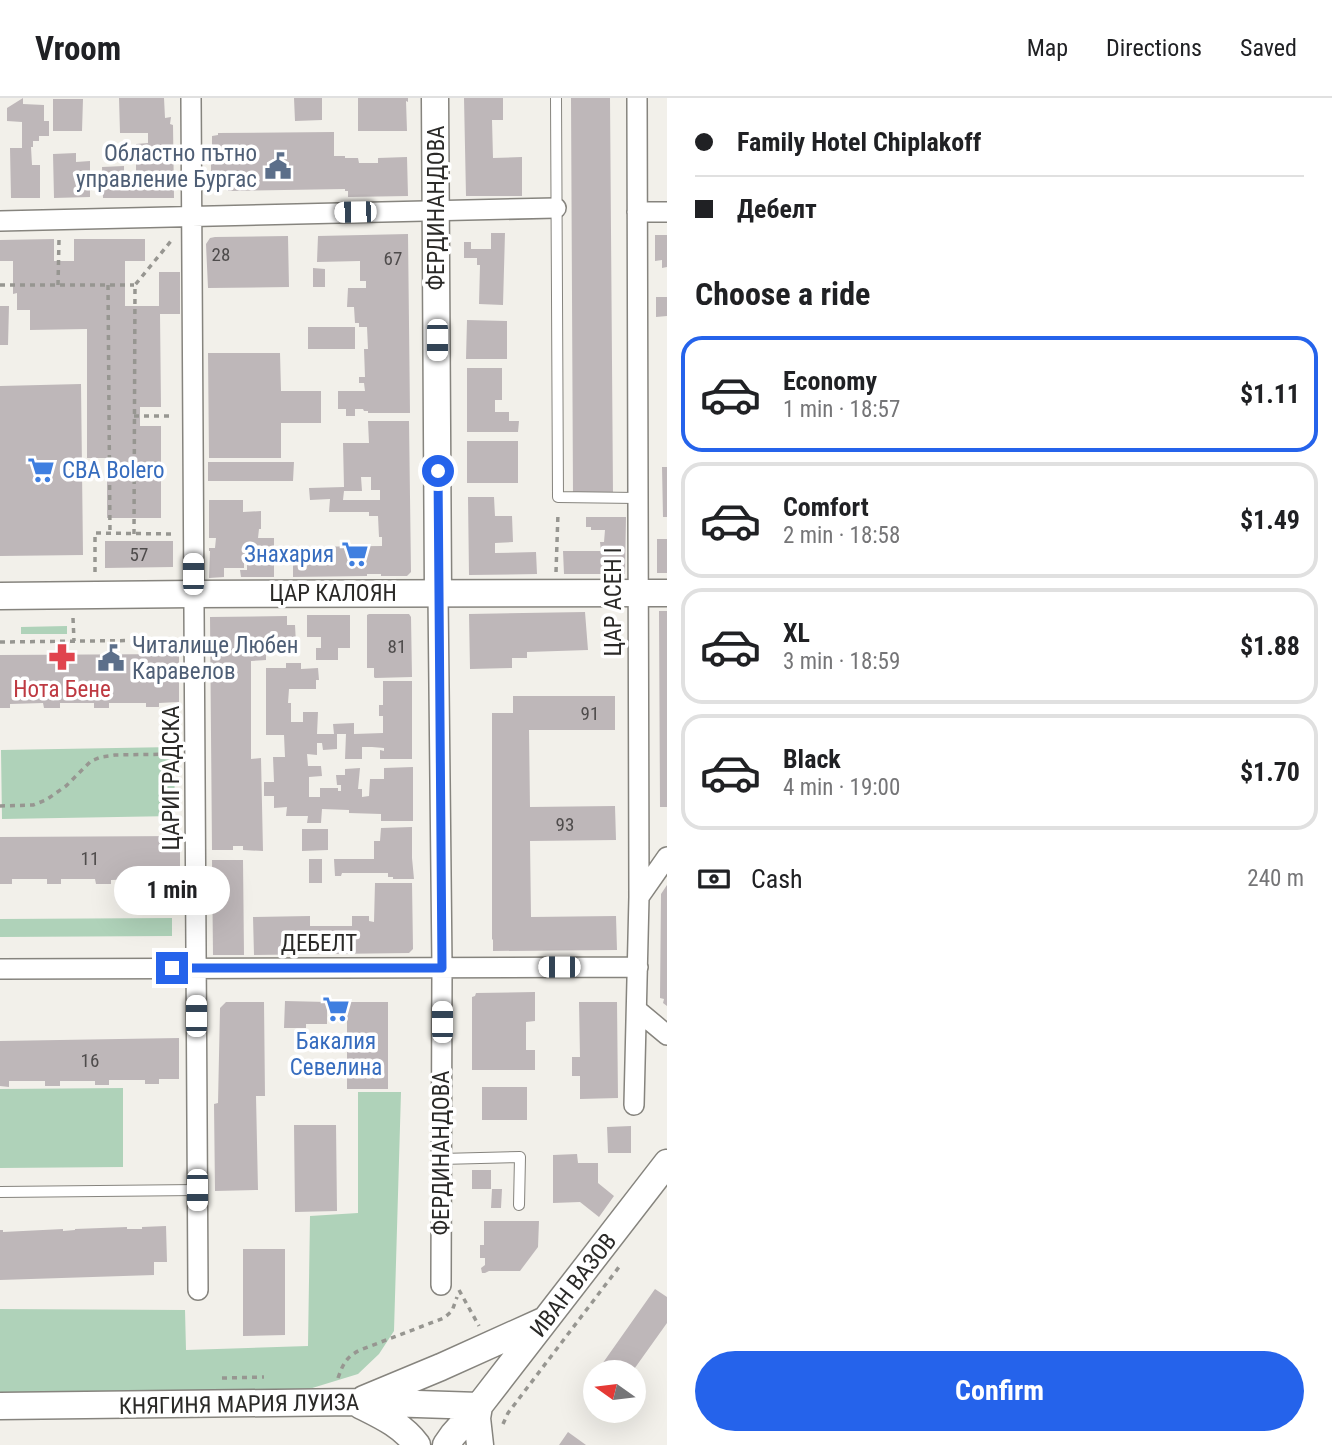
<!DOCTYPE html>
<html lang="en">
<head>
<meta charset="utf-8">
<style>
	:root { --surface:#fff; --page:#f2f2f2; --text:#202124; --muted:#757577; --line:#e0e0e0; --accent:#2563eb }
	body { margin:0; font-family:"Roboto Condensed",sans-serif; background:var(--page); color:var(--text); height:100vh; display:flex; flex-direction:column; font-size:26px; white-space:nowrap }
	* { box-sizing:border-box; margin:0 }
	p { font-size:23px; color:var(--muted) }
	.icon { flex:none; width:38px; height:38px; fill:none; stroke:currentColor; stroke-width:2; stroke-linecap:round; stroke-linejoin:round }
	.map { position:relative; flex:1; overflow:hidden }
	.panel { display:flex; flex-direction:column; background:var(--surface); width:665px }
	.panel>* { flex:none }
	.hud { display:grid; align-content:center; height:154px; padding:0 28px; background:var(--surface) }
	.needle { width:46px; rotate:284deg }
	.controls { position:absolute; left:583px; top:1262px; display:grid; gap:14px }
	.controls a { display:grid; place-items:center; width:63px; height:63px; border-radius:50%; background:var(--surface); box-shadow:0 7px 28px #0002; font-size:35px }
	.end { position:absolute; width:32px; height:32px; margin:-16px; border:9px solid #2563eb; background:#fff; box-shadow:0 0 0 4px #fff }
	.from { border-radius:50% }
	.bubble { position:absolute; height:49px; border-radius:24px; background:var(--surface); box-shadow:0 7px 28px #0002; font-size:23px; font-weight:700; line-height:49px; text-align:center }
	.car { position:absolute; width:21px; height:42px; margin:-21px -10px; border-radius:9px; box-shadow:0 0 5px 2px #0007; background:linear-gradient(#fff 24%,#345 0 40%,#fff 0 76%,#345 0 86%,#fff 0) }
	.hud b { display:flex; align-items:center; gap:24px; height:66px; font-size:26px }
	.hud b+b { border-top:2px solid var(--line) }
	.hud i { width:18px; height:18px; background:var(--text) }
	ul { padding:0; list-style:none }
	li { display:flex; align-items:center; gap:21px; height:116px; margin:0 14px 10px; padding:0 14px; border:4px solid var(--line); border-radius:21px }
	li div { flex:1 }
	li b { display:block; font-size:26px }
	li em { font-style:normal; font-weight:700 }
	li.on { border-color:var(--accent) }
	li>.icon { width:63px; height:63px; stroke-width:1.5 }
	h2 { padding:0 28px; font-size:32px; line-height:84px }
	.pay { display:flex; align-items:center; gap:18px; height:77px; padding:0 28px; font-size:26px }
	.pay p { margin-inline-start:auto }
	.action { display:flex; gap:14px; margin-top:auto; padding:14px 28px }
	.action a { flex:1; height:80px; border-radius:42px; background:var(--accent); color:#fff; font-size:28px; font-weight:700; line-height:80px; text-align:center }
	header { display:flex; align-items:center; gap:42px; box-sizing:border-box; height:98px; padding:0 35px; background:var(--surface); border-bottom:2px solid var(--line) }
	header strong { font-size:33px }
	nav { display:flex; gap:38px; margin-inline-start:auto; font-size:24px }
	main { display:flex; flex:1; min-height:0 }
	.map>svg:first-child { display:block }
	.green { fill:#afd2b9 }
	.building { fill:#beb7b9; fill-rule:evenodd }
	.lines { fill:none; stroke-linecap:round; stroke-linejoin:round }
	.lane-casing { stroke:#86847e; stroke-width:12 }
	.street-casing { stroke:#86847e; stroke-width:22 }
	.secondary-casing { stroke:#86847e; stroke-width:29 }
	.path { stroke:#979691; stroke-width:3.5; stroke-dasharray:5 5; stroke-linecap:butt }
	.lane { stroke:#fff; stroke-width:10 }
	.street { stroke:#fff; stroke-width:19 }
	.secondary { stroke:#fff; stroke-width:26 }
	.route { stroke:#2563eb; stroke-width:9 }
	.labels { text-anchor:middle; stroke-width:7; stroke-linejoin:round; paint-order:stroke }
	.number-label { font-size:19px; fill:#4f4c4c }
	.service-label { font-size:23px; fill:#4e5e75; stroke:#fff; text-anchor:end }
	.street-label { font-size:23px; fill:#2a2927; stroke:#fff }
	.shop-label { font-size:23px; fill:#366cbe; stroke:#fff; text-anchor:start }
	.health-label { font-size:23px; fill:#be3a42; stroke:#fff }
</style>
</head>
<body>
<header>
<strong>Vroom</strong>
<nav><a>Map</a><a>Directions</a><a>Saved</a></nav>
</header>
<main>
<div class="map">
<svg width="667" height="1347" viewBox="0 0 667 1347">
	<rect width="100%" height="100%" fill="#f2f0ea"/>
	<path class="green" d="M 67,528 L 67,536 L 21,536 L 21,529 Z
		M 174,649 L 175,718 L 2,721 L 1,652 Z
		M 172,820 L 172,838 L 0,839 L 0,821 Z
		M 123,990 L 123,1069 L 0,1070 L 0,991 Z
		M 358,994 L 401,994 L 394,1233 L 379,1256 L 358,1276 L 309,1291 L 0,1296 L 0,1211 L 185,1212 L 186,1252 L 308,1248 L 310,1118 L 358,1115 Z"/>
	<path class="building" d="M 23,0 L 23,6 L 44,7 L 44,23 L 49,23 L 49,38 L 39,38 L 39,43 L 33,43 L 33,49 L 31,49 L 32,67 L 40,67 L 40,100 L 11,100 L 10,50 L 22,50 L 22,24 L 7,23 L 7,10 Z
		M 119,0 L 164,0 L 165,20 L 171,19 L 170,26 L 173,27 L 174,100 L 103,100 L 102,69 L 124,68 L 124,75 L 136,74 L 136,46 L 148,45 L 148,35 L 120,35 Z
		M 294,0 L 322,0 L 322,22 L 295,23 Z
		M 358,0 L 408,0 L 408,4 L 406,3 L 407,33 L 358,33 Z
		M 464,0 L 503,0 L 503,22 L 492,22 L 493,60 L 522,59 L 522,98 L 466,98 Z
		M 571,0 L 610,0 L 613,396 L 573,396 Z
		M 53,1 L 83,1 L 82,33 L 53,33 Z
		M 334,34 L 334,58 L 345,58 L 345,60 L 358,60 L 359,65 L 378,65 L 378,60 L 407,59 L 408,98 L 348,99 L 348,93 L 345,93 L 345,91 L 228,93 L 228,76 L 211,74 L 211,63 L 219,62 L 219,60 L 211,60 L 211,54 L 219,54 L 219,52 L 212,52 L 212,38 L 218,37 L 218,35 Z
		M 76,55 L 76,64 L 90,63 L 90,99 L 54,100 L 53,56 Z
		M 491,135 L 505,135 L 503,207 L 479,206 L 480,167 L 477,167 L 477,160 L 464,160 L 464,144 L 471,144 L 471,151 L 491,151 Z
		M 408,136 L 410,315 L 368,315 L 368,313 L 364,313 L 363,311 L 355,311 L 355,318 L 346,318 L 346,311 L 338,311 L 338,293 L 365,293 L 364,285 L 359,285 L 359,279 L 365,279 L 364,251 L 368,251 L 367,229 L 359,229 L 359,225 L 355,225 L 354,209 L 347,209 L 348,190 L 366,190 L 366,183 L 360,183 L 360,163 L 317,164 L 318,138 Z
		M 655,137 L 667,137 L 667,169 L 662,170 L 662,162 L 655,163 Z
		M 288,138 L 289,189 L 208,190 L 206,146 L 210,140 L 215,139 Z
		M 54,141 L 54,163 L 74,163 L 74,141 L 145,141 L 145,163 L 125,163 L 125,208 L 159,208 L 159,174 L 180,174 L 180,216 L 160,216 L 161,309 L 140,309 L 140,328 L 161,328 L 161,420 L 107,420 L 107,360 L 87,360 L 87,231 L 30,232 L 30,212 L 17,212 L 17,195 L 13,196 L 13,163 L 0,163 L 0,142 Z
		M 313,170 L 325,171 L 325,189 L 313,189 Z
		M 656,199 L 667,199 L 667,218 L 656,219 Z
		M 0,208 L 9,208 L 8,247 L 0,247 Z
		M 467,222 L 507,223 L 507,261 L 466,261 Z
		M 308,229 L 355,229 L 355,251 L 308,251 Z
		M 208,255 L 280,255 L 281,293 L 321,293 L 321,325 L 281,325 L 281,360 L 209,360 Z
		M 467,270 L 502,270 L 502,302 L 495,302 L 495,314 L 509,314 L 509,323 L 519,323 L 518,334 L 467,334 Z
		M 81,286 L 83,457 L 0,458 L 0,288 Z
		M 368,323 L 409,323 L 411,474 L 407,478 L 381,478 L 381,476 L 367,476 L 367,478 L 293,479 L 293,449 L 382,448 L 382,439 L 379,439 L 378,418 L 369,418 L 369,414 L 329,414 L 330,401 L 310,402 L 309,390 L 344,389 L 343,345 L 369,345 ZM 361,379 L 371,379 L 371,392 L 380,392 L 380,402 L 343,402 L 344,393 L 362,393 Z
		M 467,343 L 518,343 L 518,385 L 467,385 Z
		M 208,364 L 294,364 L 293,383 L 208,383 Z
		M 662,369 L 667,369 L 667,419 L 663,419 Z
		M 468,399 L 494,399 L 495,418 L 512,418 L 513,444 L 495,445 L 495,455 L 536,454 L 537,476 L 469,477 Z
		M 209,402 L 243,402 L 243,414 L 261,413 L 261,431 L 259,431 L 258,440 L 274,440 L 274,479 L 241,479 L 240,472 L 247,472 L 247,463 L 244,463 L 244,470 L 224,470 L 224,479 L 209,480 L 210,453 L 209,453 L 209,450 L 215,450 L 216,440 L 209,440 Z
		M 586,419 L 626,419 L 625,476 L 564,476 L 563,453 L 601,453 L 600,444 L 604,444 L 605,432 L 591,432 L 591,429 L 586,429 Z
		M 657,441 L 667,441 L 667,475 L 657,475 Z
		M 105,443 L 173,443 L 173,469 L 105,470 Z
		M 659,513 L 667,513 L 667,709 L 660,709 Z
		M 585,514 L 588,552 L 527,554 L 527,560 L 512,560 L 512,570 L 470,571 L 469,516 Z
		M 369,516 L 409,516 L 411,519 L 412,579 L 375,580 L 374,579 L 374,570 L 367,570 L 367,517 Z
		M 307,517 L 350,517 L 350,550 L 338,550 L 338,562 L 316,562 L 316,550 L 321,550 L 321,539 L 307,539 Z
		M 287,518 L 287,527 L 295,527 L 296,546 L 266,546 L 266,562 L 251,563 L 251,661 L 261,660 L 263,753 L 243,752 L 243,748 L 233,748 L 233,752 L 212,752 L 210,519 Z
		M 179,556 L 179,604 L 159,605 L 159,609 L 146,609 L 146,605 L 109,605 L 109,610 L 94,610 L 94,605 L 60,605 L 60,610 L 44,610 L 43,605 L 10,606 L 10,610 L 0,610 L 0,557 Z
		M 286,565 L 301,565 L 301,571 L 318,570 L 319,582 L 316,582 L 316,591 L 289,591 L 288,605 L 291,605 L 291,624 L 303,624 L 303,614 L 318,614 L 317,636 L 334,636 L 333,626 L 354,625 L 354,636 L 383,635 L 383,618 L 379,618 L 379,607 L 383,607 L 383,583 L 412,583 L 412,661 L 380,661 L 380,652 L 384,653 L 384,650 L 372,649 L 362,649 L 362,661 L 345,661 L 346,636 L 337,636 L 337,651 L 323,652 L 322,645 L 317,645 L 317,657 L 307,656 L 308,668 L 321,668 L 322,678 L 309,679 L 309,699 L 320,699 L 320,690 L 338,690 L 338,693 L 341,693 L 341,687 L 337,687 L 336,677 L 345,677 L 345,671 L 360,670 L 358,691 L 362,691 L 362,699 L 369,698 L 370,681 L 384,681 L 384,670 L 413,669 L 413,723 L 381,723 L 381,716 L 349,715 L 349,712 L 322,711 L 321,725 L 307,725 L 308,718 L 286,718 L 287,709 L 274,710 L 274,698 L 264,698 L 264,684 L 274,684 L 273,659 L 285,659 L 284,637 L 266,637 L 266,570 L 286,570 Z
		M 513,598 L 615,598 L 615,632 L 529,632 L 530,709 L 615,708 L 616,742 L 530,743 L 531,819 L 616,818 L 617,852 L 493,853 L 493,841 L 492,842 L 492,615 L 513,615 Z
		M 412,729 L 412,760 L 414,781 L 393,781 L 393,779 L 388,779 L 388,775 L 342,775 L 341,778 L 335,778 L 334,761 L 374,761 L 374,743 L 380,743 L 381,730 Z
		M 302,731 L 328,731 L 328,752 L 302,753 Z
		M 180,738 L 180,781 L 160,781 L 160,786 L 146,786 L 146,781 L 111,782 L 111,786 L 96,786 L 95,781 L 61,781 L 61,786 L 47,786 L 47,781 L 12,781 L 12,786 L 0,786 L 0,739 Z
		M 309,761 L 322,761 L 322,785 L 309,785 Z
		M 212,762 L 243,762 L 244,857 L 213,857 Z
		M 375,785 L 412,785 L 413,851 L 409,855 L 254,857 L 253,819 L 310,818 L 310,828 L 352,828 L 352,818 L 369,818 L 369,823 L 374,824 Z
		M 667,787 L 667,908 L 663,905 L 664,901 L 660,900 L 661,796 Z
		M 535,894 L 535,923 L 526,924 L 526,952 L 535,952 L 535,972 L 472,972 L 472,899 L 475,898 L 476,895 Z
		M 285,903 L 327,904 L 327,926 L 306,926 L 306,930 L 284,930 Z
		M 226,904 L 264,904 L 265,998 L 256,998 L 258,1092 L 215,1093 L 214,1006 L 218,1005 L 220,910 Z
		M 347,904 L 388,904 L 388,991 L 347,991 Z
		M 579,904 L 617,904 L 618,1000 L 580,1001 L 580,978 L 572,978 L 572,959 L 580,959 Z
		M 179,940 L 179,981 L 159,981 L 159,986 L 145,986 L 145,982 L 109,982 L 109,987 L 95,987 L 95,983 L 60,983 L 60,988 L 45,988 L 45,983 L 9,983 L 9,989 L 0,988 L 0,943 Z
		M 482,989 L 527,989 L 527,1022 L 482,1022 Z
		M 294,1027 L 336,1027 L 337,1113 L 295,1114 Z
		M 631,1028 L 631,1055 L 608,1055 L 607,1029 Z
		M 577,1056 L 578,1065 L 598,1065 L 598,1085 L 614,1098 L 599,1119 L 580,1104 L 553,1105 L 553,1057 Z
		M 472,1072 L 491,1072 L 491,1091 L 472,1091 Z
		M 492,1091 L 502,1091 L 501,1110 L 491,1110 Z
		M 484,1123 L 539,1123 L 538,1149 L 520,1173 L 489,1173 L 485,1175 L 482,1175 L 481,1170 L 485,1167 L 485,1160 L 480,1160 L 480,1147 L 484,1147 Z
		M 166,1128 L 167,1164 L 154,1164 L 154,1177 L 0,1182 L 0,1132 L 3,1132 L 3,1134 L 63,1131 L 63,1133 L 75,1132 L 75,1131 L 127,1129 L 127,1131 L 142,1131 L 142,1129 Z
		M 243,1151 L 285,1151 L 285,1237 L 243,1238 Z
		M 655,1191 L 667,1199 L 667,1225 L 632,1274 L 607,1274 L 600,1269 Z
		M 568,1334 L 586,1347 L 559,1347 Z"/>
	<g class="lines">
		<defs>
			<path id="lane" d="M 556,0 L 558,399 L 637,400
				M 441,1061 L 520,1059 L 519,1107
				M 0,1094 L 197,1092"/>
			<path id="street" d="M 191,0 L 198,1192
				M 637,114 L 667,114
				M 0,123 L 556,110
				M 438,495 L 442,869 L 441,1187
				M 639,799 L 667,759
				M 0,871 L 638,869
				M 637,912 L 667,937
				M 634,1007 L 639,799 L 637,0"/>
			<path id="secondary" d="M 435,0 L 438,495
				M 0,498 L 193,496 L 667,495
				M 364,1301 L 441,1269 L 543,1223
				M 360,1307 C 382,1318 402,1327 417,1347
				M 0,1308 L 356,1304 L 479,1308
				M 479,1308 L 477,1320 L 480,1347
				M 446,1347 L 453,1337 L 479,1308 L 667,1065"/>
		</defs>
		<use href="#lane" class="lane-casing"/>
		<use href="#street" class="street-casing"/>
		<use href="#secondary" class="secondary-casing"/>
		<path class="path" d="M 0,187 L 134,187
			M 58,187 L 59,141
			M 108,187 L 110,436
			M 134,318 L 174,318
			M 134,436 L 135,187 L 171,143
			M 95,474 L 95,435 L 175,436
			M 556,474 L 558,415
			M 73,520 L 74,543
			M 0,544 L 176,542
			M 0,708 L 33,707 L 46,702 L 66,688 L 91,663 L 101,659 L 115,657 L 177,656
			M 459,1192 L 479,1228
			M 222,1280 L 264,1279
			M 338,1280 C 343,1266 346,1259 360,1252 L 444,1220 L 452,1213 L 457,1199
			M 503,1326 L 508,1315 L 619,1169"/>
		<use href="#lane" class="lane"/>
		<use href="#street" class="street"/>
		<use href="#secondary" class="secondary"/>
	</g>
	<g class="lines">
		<path class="route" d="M 172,870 L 442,870 L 438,373"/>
	</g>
	<defs>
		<symbol id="civic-bare" viewBox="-9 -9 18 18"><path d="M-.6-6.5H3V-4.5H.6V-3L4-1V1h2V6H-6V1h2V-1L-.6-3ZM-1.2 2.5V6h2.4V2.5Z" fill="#5c6f8a" stroke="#fff" stroke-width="2.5" paint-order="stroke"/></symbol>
		<symbol id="supermarket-bare" viewBox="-9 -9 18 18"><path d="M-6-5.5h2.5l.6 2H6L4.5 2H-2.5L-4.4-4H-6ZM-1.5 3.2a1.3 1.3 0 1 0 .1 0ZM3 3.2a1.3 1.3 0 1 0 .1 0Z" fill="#3f7fe0" stroke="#fff" stroke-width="2.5" paint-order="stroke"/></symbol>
		<symbol id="pharmacy-bare" viewBox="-9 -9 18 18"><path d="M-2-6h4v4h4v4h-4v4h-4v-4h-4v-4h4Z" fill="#e0444e" stroke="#fff" stroke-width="2.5" paint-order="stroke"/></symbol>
	</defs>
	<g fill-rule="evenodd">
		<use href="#civic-bare" x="259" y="49" width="38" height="38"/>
		<use href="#supermarket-bare" x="22" y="353" width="38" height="38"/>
		<use href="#supermarket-bare" x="336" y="437" width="38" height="38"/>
		<use href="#pharmacy-bare" x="43" y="540" width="38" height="38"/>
		<use href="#civic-bare" x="92" y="541" width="38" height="38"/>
		<use href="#supermarket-bare" x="317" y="892" width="38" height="38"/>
	</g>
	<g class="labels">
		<g class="number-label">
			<text x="221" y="163">28</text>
			<text x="393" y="167">67</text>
			<text x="139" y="463">57</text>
			<text x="397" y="555">81</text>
			<text x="590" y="622">91</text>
			<text x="565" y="733">93</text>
			<text x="90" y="767">11</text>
			<text x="90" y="969">16</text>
		</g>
		<g class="service-label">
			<text x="257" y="63">Oбластно пътно<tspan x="257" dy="26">управление Бургас</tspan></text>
			<text x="132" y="555" text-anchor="start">Читалище Любен<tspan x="132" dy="26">Каравелов</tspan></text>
		</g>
		<g class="street-label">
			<text transform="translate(436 110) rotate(-90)" y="8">ФЕРДИНАНДОВА</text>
			<text x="333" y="503">ЦАР КАЛОЯН</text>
			<text transform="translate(613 504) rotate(-90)" y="8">ЦАР АСЕН I</text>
			<text transform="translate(171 680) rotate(-90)" y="8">ЦАРИГРАДСКА</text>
			<text x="319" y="853">ДЕБЕЛТ</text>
			<text transform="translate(441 1055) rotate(-90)" y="8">ФЕРДИНАНДОВА</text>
			<text transform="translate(573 1187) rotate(-52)" y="8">ИВАН ВАЗОВ</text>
			<text transform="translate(239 1306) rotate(-1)" y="8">КНЯГИНЯ МАРИЯ ЛУИЗА</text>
		</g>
		<g class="shop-label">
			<text x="62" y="380">CBA Bolero</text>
			<text x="334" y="464" text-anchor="end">Знахария</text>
			<text x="336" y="951" text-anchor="middle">Бакалия<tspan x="336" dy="26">Севелина</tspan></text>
		</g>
		<g class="health-label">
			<text x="62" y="599">Нота Бене</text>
		</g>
	</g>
</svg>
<div class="controls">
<a><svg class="needle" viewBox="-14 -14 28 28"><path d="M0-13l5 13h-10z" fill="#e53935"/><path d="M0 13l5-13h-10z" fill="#757577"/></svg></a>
</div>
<i class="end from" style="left:438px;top:373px"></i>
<i class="end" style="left:172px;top:870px"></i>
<div class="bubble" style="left:114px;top:768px;width:116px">1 min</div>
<i class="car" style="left:355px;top:114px;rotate:269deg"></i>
<i class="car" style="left:437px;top:242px;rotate:180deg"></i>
<i class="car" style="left:193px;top:476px;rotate:0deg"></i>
<i class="car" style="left:559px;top:869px;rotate:270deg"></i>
<i class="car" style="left:196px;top:918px;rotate:0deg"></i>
<i class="car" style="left:442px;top:924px;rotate:0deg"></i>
<i class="car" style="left:197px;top:1092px;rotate:180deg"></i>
</div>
<section class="panel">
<div class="hud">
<b><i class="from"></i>Family Hotel Chiplakoff</b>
<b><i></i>Дебелт</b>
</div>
<h2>Choose a ride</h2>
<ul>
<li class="on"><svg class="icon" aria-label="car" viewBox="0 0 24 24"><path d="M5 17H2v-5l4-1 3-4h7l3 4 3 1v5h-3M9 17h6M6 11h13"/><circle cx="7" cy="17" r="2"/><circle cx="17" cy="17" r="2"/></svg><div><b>Economy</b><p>1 min · 18:57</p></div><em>$1.11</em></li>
<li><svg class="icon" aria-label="car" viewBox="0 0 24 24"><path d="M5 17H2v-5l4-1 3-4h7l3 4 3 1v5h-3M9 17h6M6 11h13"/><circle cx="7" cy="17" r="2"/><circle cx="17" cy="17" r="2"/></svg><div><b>Comfort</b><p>2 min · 18:58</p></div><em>$1.49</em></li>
<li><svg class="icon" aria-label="car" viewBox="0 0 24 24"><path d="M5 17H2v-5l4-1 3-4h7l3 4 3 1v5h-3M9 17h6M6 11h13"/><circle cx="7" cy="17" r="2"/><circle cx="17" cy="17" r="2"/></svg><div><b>XL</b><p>3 min · 18:59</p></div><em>$1.88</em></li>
<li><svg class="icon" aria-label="car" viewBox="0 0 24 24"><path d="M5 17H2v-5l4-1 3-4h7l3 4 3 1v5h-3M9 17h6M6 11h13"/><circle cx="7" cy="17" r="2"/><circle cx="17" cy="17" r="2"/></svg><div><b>Black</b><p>4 min · 19:00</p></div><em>$1.70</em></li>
</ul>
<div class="pay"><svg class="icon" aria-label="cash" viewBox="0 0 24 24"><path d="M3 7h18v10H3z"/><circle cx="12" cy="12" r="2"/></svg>Cash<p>240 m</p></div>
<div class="action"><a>Confirm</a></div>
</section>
</main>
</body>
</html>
